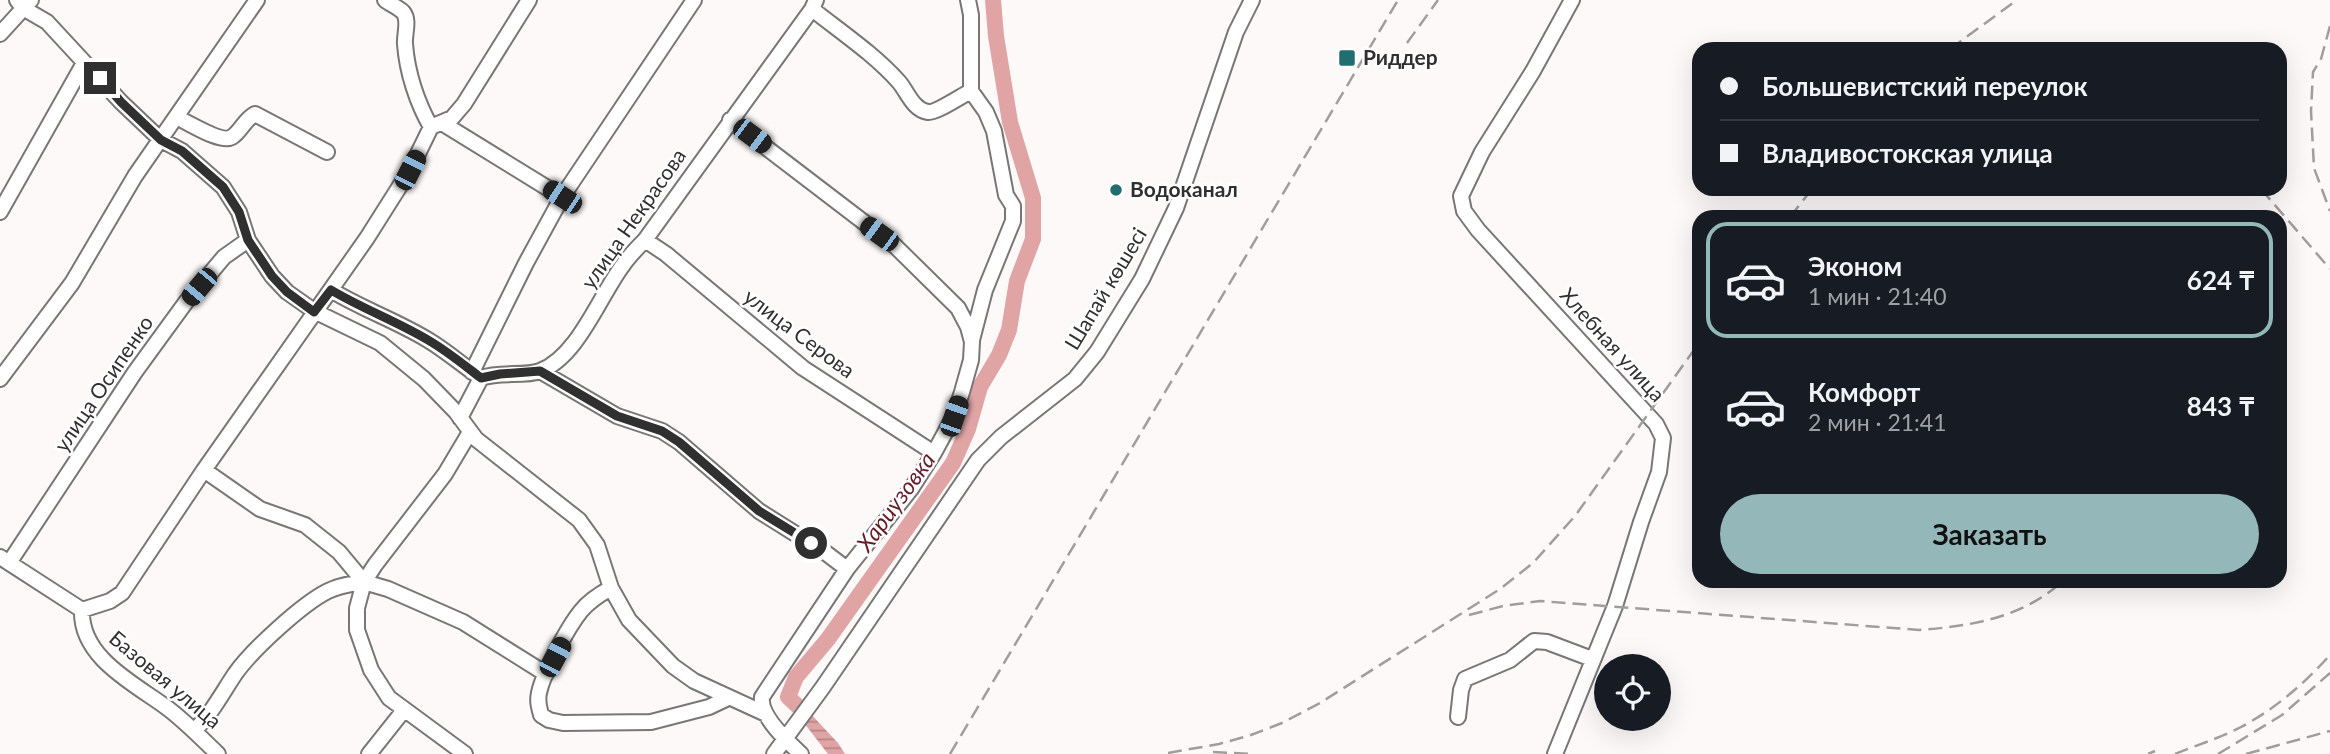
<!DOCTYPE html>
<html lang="ru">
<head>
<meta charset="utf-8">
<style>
	:root { --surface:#171b24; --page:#242831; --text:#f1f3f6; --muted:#9ea1a6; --line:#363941; --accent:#94b7b9 }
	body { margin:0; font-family:Lato,sans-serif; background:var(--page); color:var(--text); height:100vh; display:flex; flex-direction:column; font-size:26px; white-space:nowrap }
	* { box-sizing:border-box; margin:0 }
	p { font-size:23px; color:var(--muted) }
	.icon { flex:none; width:38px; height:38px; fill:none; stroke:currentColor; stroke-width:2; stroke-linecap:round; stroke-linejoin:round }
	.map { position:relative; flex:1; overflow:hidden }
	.side { position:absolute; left:1692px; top:210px; width:595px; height:378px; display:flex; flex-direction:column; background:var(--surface); border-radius:21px; box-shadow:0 7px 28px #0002 }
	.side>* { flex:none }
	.guide { position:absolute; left:1692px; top:42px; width:595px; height:154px; border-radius:21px; box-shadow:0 7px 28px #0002; display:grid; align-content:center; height:154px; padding:0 28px; background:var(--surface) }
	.controls { position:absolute; left:1594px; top:654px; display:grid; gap:14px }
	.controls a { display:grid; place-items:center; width:77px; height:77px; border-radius:50%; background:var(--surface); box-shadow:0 7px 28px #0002; font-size:35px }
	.end { position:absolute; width:32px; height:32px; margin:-16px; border:9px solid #313030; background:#fff; box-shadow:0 0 0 4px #fff }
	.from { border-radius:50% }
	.car { position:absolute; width:21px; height:42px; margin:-21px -10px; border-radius:9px; box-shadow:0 0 5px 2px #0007; background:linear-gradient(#222 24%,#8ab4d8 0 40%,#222 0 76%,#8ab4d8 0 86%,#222 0) }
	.guide b { display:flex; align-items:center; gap:24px; height:66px; font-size:26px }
	.guide b+b { border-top:2px solid var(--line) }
	.guide i { width:18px; height:18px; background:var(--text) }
	ul { padding:12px 0 0; list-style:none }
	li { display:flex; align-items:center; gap:21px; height:116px; margin:0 14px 10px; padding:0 14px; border:4px solid transparent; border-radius:21px }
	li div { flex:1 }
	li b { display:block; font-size:26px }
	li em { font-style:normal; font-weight:700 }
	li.active { border-color:var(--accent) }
	li>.icon { width:63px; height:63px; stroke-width:1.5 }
	.action { display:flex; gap:14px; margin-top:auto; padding:14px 28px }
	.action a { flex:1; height:80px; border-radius:42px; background:var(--accent); color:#111; font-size:28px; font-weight:700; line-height:80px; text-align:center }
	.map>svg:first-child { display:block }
	.water { fill:url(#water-rules) }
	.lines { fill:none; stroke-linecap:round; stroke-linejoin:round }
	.river { stroke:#e0a4a5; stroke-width:16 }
	.minor-casing { stroke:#797676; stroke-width:18 }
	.minor { stroke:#fff; stroke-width:14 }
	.rail { stroke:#a09d9d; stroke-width:2.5; stroke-dasharray:14 7; stroke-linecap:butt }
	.route { stroke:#313030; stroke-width:9 }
	.poi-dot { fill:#226d6f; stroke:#fff; stroke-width:2.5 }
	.labels { text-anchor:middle; stroke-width:5; stroke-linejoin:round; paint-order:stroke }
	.poi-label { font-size:21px; font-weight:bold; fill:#313030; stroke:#fff; text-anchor:start }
	.street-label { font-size:21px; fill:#313030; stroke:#fff }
	.water-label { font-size:23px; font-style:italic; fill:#641d26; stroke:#fff }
</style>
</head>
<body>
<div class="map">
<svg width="2330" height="754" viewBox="0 0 2330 754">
	<defs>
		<pattern id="water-rules" width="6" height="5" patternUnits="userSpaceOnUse" patternTransform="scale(1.75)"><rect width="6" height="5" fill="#e0a4a5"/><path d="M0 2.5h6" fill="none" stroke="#b68687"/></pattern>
	</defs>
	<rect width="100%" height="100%" fill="#fef9f9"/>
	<path class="water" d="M 793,695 L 838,743 L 845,754 L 828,754 L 787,701 Z"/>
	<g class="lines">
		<path class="river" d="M 804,712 L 788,697 L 796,677 L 828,639 L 953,463 L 968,429 L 980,387 L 999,355 L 1009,330 L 1017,281 L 1033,239 L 1033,198 L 1010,122 L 996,36 L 993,0"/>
		<defs>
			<path id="minor" d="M 17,0 L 23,8 L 47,22 L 121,102 L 161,140 L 182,151 L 223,187 L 239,212 L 248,240 L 272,276 L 287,292 L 314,311 L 380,343 L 424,379 L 456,412 L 476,439 L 579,520 L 597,545 L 611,588 L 629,620 L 673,666 L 694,681 L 766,714
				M 385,0 C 390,4 399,8 403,12 C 410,20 404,35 405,44 C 407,72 417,103 431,127
				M 968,0 L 971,15 L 971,91 L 986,112 L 994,131 L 1006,195 L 1013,206 L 1013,221 L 985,290 L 972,340
				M 812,9 C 841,32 874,54 899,82 C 907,91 913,110 928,112 C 936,113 961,96 971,91
				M 0,34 L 31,0
				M 176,117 C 188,122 221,144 232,137 C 241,131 245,119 255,114 L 327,152
				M 730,120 L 895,246 L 958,308 L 968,327 L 972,342 L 971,360 L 962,392 L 954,416 L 934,453 L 911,489 L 847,569 L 762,697 C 759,716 788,742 801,754
				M 442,123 L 562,197
				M 0,212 L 84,63
				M 645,240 L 666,254 L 803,368 L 934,453
				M 331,290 C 362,309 397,321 428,340 C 445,350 461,364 477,375
				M 540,371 L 617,416 L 662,431 L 679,442 L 759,511 L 826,553 L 847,569
				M 472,372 L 526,263 L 562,197 L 694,0
				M 0,379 L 72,283 L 135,176 L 257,0
				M 460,418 L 481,378 C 500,371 524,377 540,371 C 578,357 600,295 623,265 C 629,256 637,248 645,240 L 812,9 L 816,0
				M 204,470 L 260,509 L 305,525 L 339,552 L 364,582 L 388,589 L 463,622 L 546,674
				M 0,557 L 82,610 C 80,657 133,683 166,707 C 185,721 201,738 218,754
				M 9,563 L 135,372 L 186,302 L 224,257 L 248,240
				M 611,588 C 600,594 589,601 581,611 C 568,627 543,673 539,693 C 537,701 539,707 541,715 L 549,720 L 563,723 L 651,722 L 709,707 L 728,698
				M 82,610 L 110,601 L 122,593 L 204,470 L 367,238 L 410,170 L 431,127 L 452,118 L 464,104 L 529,0
				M 1458,717 L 1461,690 L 1465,679 L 1510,660 L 1534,641 L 1547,642 L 1592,659
				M 194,731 C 212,713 221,695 235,674 C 252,650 302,604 328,591 C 340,585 351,584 364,582
				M 369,754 L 404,710
				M 465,754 L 389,698 L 371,670 L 357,630 L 357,608 L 364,582 L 375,565 L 445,474 L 470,432
				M 774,754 L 823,687 L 978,460 L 1001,437 L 1075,379 L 1097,352 L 1142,279 L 1176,208 L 1236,32 L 1252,0
				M 1555,754 L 1615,606 L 1641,522 L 1659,472 L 1663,438 L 1656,424 L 1478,230 L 1464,211 L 1461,196 L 1482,152 L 1533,71 L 1572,0"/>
		</defs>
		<use href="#minor" class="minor-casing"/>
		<use href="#minor" class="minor"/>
		<path class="rail" d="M 2330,26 L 2321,59 L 2313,72 L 2311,111 L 2314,168 L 2330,211
			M 1407,43 L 1438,0
			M 1950,49 L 2017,0
			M 2261,189 L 2330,269
			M 1790,217 L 1812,189
			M 1469,615 L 1503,606 L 1540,601 L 1919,630 C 1972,626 2022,618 2063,581
			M 1213,752 L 1252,754
			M 1168,753 L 1219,744 L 1251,735 L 1282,723 L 1320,703 L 1500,589 L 1533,563 L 1575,516 L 1699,343
			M 950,754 L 1398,0
			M 2148,754 L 2155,751
			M 2175,754 C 2197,745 2220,738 2241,727 C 2275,709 2304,684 2330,655
			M 2218,754 L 2282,715 L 2330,673
			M 2246,754 L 2330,731"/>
	</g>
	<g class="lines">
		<path class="route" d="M 100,78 L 121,102 L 161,140 L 182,151 L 223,187 L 239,212 L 248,240 L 272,276 L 287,292 L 314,312 L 331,290 C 363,309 396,321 428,340 C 447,351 464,365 481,378 L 500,374 L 540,371 L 617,416 L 662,431 L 679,442 L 759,511 L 811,543"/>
	</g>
	<g class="poi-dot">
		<rect x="1338" y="49" width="18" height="18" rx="3.5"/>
		<circle cx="1116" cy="190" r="7"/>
	</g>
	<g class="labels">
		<g class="poi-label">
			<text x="1363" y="65">Риддер</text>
			<text x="1130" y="197">Водоканал</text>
		</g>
		<g class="street-label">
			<text transform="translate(634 219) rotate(-55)" y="7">улица Некрасова</text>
			<text transform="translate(1106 289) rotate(-59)" y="7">Шапай көшесі</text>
			<text transform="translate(799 334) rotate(37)" y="7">улица Серова</text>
			<text transform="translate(1612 345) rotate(48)" y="7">Хлебная улица</text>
			<text transform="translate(104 384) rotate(-56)" y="7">улица Осипенко</text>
			<text transform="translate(165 680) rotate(40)" y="7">Базовая улица</text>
		</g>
		<g class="water-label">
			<text transform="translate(896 502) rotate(-54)" y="8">Хариузовка</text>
		</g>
	</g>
</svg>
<div class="controls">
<a><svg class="icon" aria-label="locate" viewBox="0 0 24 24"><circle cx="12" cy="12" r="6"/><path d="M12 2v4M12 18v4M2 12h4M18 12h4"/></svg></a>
</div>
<i class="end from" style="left:811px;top:543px"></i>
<i class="end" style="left:100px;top:78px"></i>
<i class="car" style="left:752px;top:136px;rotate:127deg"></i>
<i class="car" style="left:410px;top:170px;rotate:27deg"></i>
<i class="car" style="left:562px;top:197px;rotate:303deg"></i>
<i class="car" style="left:879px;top:234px;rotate:306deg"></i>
<i class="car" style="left:199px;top:287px;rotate:220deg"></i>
<i class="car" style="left:954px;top:416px;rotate:19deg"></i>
<i class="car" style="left:555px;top:657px;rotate:28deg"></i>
<div class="guide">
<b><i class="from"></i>Большевистский переулок</b>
<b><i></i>Владивостокская улица</b>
</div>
<section class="side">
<ul>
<li class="active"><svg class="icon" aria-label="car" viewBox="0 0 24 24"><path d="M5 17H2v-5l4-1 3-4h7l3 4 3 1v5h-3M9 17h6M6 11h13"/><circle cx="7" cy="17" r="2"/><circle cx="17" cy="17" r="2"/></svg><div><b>Эконом</b><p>1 мин · 21:40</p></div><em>624 ₸</em></li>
<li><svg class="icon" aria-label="car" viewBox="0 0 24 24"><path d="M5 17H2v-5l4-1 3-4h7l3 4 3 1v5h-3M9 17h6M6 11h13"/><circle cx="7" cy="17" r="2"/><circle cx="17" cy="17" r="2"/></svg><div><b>Комфорт</b><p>2 мин · 21:41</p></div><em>843 ₸</em></li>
</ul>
<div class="action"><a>Заказать</a></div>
</section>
</div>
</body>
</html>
